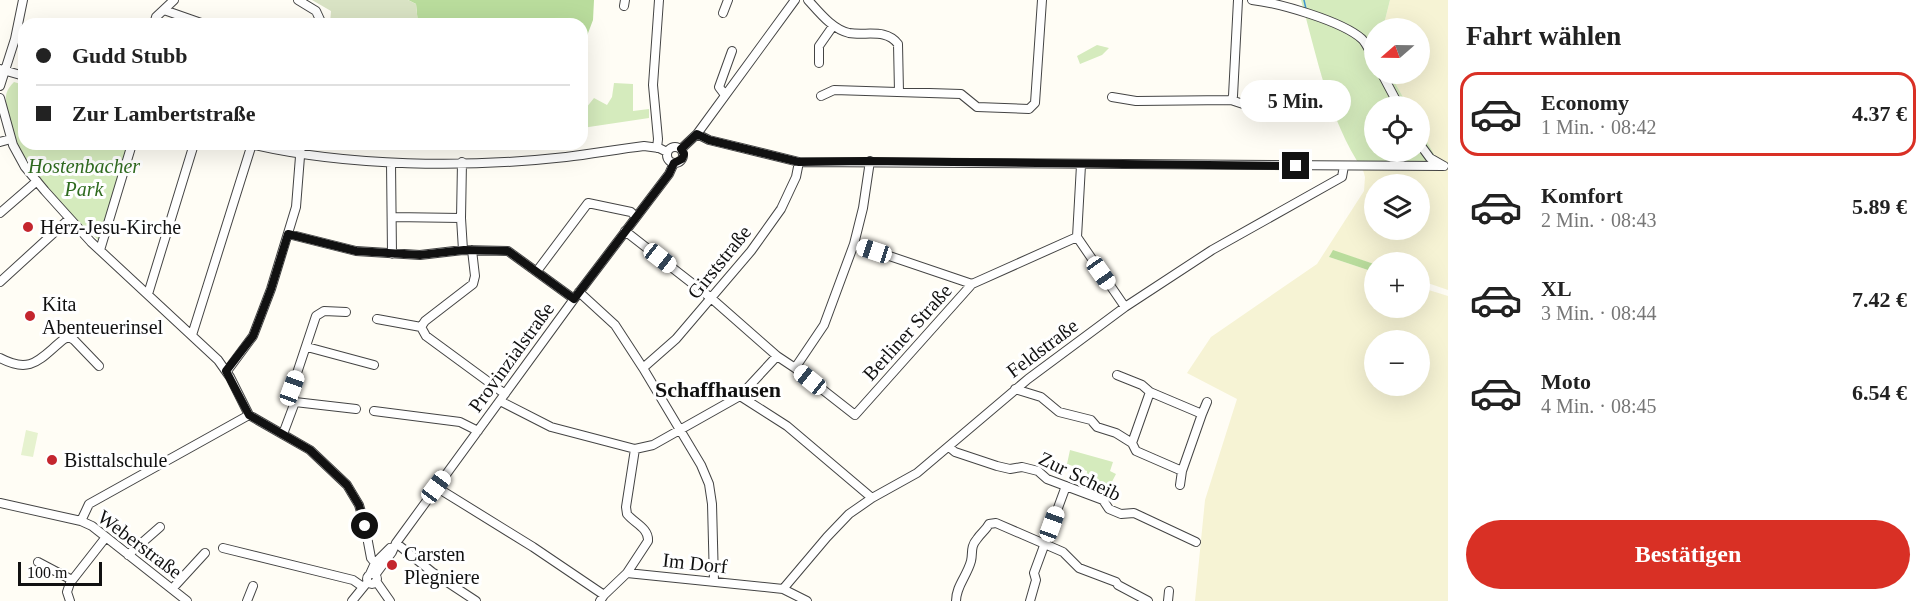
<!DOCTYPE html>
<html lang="de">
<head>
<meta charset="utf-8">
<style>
	:root { --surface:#fff; --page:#f6f6f6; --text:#222; --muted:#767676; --line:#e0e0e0; --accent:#d93025 }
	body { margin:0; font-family:Georgia,serif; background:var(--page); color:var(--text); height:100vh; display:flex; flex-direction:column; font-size:22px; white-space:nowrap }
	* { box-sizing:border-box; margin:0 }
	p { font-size:20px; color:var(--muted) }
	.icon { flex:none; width:33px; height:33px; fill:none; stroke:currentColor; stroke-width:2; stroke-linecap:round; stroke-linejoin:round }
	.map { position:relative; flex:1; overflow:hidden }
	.sheet { display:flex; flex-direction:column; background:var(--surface); width:480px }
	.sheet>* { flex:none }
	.guide { position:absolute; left:18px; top:18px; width:570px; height:132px; border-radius:18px; box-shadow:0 6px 24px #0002; display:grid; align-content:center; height:132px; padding:0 18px; background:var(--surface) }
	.needle { width:39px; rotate:250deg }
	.controls { position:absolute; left:1364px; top:18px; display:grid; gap:12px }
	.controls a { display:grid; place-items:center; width:66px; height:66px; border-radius:50%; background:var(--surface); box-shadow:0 6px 24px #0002; font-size:30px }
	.scale { position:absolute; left:18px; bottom:15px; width:84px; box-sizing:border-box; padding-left:6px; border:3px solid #111; border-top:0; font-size:16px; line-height:21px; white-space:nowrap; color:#111; -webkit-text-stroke:4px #fff; paint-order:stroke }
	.end { position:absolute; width:27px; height:27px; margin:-14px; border:8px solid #111; background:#fff; box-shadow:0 0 0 3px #fff }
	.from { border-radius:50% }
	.bubble { position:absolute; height:42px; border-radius:21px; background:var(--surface); box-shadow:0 6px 24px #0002; font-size:20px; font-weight:800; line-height:42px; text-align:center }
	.car { position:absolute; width:18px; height:36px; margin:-18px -9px; border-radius:8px; box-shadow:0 0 4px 2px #0007; background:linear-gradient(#fff 24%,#345 0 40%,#fff 0 76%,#345 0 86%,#fff 0) }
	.guide b { display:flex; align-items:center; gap:21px; height:57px; font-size:22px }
	.guide b+b { border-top:2px solid var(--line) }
	.guide i { width:15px; height:15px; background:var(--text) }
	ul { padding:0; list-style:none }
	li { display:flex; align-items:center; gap:18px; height:84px; margin:0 12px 9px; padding:0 6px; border:3px solid transparent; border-radius:18px }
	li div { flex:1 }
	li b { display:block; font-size:22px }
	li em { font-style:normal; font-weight:800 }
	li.active { border-color:var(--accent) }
	li>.icon { width:54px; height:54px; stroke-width:1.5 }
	h2 { padding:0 18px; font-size:27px; line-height:72px }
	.button { display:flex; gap:12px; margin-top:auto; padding:12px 18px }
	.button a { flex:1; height:69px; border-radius:36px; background:var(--accent); color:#fff; font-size:24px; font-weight:800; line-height:69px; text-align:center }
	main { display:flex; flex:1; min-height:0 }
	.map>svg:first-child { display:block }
	.farmland { fill:#f6f3d4; fill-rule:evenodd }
	.green { fill:#d5ebbd }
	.forest { fill:#b9dc9c }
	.cemetery { fill:#d9e3c4 }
	.pitch { fill:#e6f2cf }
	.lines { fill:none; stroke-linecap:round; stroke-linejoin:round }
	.stream { stroke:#3f96cf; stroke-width:1.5 }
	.minor-casing { stroke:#444; stroke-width:10 }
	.minor { stroke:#fff; stroke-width:8 }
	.route { stroke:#111; stroke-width:8 }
	.poi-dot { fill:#c4262e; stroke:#fff; stroke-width:2 }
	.labels { text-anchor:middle; stroke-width:6; stroke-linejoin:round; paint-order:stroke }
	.park-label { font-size:20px; font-style:italic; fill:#2f6b1f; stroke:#fff }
	.poi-label { font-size:20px; fill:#111; stroke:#fff; text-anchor:start }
	.street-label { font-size:20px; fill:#111; stroke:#fff }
	.quarter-label { font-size:22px; font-weight:bold; fill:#111; stroke:#fff }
</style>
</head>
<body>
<main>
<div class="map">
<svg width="1448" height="601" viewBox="0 0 1448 601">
	<rect width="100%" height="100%" fill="#fffdf5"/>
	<path class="farmland" d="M 1390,0 L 1448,0 L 1448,290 L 1419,280 L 1419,262 L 1374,262 L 1374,264 L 1333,251 L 1329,257 L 1374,272 L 1374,308 L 1419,308 L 1419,287 L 1448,296 L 1448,601 L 1195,601 L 1205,500 L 1237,399 L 1187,373 L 1211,337 L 1317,264 L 1364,191 L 1365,177 L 1363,170 L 1441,168 L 1419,127 L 1419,106 L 1408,106 L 1390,74 L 1419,74 L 1419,28 L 1383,28 ZM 1374,184 L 1419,184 L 1419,230 L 1374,230 ZM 1374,340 L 1419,340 L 1419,386 L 1374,386 Z"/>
	<path class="green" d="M 1301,0 L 1390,0 L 1383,28 L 1374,28 L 1374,74 L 1390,74 L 1408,106 L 1374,106 L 1374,152 L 1419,152 L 1419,127 L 1442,169 L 1363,170 C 1329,120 1317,57 1301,0 Z
		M 1097,45 L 1109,48 L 1102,55 L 1080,64 L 1077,56 Z
		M 14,82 L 24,85 L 24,144 L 129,144 L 100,242 C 72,213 35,184 18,147 C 13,137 12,127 9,116 C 6,101 2,94 14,82 Z
		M 614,83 L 633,84 L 633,111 L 649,109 L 649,118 L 582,128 L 582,105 L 586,108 L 594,98 L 607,105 L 612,97 Z
		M 1070,450 L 1113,462 L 1110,471 L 1116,474 L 1104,497 L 1086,489 L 1087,471 L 1067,464 Z"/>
	<path class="forest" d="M 408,0 L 594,0 L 593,20 L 582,49 L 582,24 L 418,24 L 416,4 Z
		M 1333,250 L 1374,264 L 1374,272 L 1329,257 Z"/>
	<path class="cemetery" d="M 312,0 L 408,0 L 416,4 L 418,24 L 330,24 L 331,11 Z"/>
	<path class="pitch" d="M 26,430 L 38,433 L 33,457 L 21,455 Z"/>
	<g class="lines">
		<path class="stream" d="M 1304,0 L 1306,9"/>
		<defs>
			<path id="minor" d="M 298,0 L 316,11 L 322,24
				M 808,0 C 819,12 832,29 849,33 C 866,36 886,28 898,44 L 899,92
				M 1252,0 C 1279,3 1342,21 1362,39 C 1367,44 1370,53 1374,59
				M 624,6 L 625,0
				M 164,10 L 204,24
				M 723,13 L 728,0
				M 154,24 L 156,17 L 174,0
				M 819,63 L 819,46 L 833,26
				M 0,69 L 24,76
				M 1382,74 L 1399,106
				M 0,86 L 15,39 L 23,0
				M 725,95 L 719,87 L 732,51
				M 821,96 L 834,90 L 961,94 L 977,107 L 1029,109 L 1035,103 L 1042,0
				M 1112,97 L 1136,101 L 1231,100 L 1233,96 L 1238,0
				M 0,98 L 13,145 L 25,167 L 45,191 L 91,242 L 218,360 L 230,377 L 249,415 L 310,450 L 347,485 L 359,505 L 365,526 L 371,558 L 375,563
				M 1231,100 L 1249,106 L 1294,100
				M 697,134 L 709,140 L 799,162 L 1444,166
				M 0,142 L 11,139
				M 1419,143 L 1430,158 L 1444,166
				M 250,144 C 348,167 467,168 566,157 C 592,154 618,149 644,146 L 659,148 L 667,152
				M667 155a8 8 0 1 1 16 0a8 8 0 1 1-16 0Z
				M 657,148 L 658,139 L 653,85 L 659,0
				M 681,149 L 697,134 L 795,0
				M 462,162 L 461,218 L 463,250
				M 391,163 L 392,254
				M 1081,165 L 1077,237 L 1125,307
				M 0,213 L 37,181
				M 392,217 L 461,218
				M 625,231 L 711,298 L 777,356 L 795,368 L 855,415 L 972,284 L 1077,237
				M 288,234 L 356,251 L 420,255 L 463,250 L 508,251 L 574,299
				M 854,244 L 972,284
				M 100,250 L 132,144
				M 472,250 L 475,276 L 473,284 L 425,321 L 421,327 L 426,336 L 505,394
				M 537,271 L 588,203 L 631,212 L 636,217
				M 0,282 L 69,219
				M 579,292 L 615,325 L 643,368 L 701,465 L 709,484 L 712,504 L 714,581
				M 148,294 L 194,144
				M 377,319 L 421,327
				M 192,335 L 252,144
				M 307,347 L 374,365
				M 0,358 C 32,375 40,358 64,339 L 69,337 L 74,340 L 99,366
				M 643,368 L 676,339 L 751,251 L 781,209 L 796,177 L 799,162
				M 795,368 L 824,325 L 854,244 L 863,208 L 870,161
				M 227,371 L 253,336 L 271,289 L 296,207 L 301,144
				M 1117,375 L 1142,385 L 1150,392 L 1202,414 L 1182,471 L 1180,485
				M 1015,389 L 1041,397 L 1059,412 L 1091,420 L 1097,427 L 1116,433 L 1132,443 L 1150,392
				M 740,396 L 787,426 L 872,498
				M 500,401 L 551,427 L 635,449 L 626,507 L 627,514 C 634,523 649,528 648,541 L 627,573
				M 295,402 L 356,409
				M 374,411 L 460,422 L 478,431
				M 1202,414 L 1207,402
				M 283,434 L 295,402 L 292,388 L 316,316 L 324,311 L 346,312
				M 1132,443 L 1136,451 L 1182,471
				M 949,447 L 955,452 L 997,466 L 1010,469 L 1022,467 L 1038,471 L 1047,479 L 1103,500 L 1109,509 L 1121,514 L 1134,513 L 1196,542
				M 635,449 L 653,445 L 740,396 L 777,356
				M 436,487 L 533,547 L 604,595
				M 0,503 L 81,521 L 92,526 L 187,601
				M 81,521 L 89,504 L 249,415
				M 396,543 L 432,572 L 476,601
				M 223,548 L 353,580 L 363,587
				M 128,555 L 160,527
				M 38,562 L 72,580
				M367 579a5 5 0 1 1 10 0a5 5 0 1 1-10 0Z
				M 370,574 L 375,563 L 390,548
				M 375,575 L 392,552 L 396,543 L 574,299 L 669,174 L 674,163
				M 376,581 L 390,601
				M 172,589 L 205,553
				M 783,589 L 827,537 L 849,514 L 872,498 L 917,473 L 1028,379 L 1125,307 L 1212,250 L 1342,177 L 1344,166
				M 70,601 L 67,592 L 70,583 L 106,537
				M 247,601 L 253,586
				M 352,601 L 365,585
				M 600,601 L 604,595 L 627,573 L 783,589 L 807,601
				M 956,601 C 956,586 967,576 971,561 C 973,553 970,547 977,539 C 981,533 986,530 989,524 L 996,523 L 1063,552 L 1079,568 L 1116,582 L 1118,585 L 1148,601
				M 1030,601 L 1036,580 L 1034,573 L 1066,486
				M 1168,601 L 1169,591"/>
		</defs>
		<use href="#minor" class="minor-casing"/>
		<use href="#minor" class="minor"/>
	</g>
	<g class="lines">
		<path class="route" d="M 365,526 L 359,505 L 347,485 L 310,450 L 249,415 L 226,371 L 253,336 L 271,289 L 288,234 L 356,251 L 420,255 L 464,250 L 508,251 L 574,299 L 669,174 L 674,163 L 682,159 L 684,154 L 681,149 L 697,134 L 709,140 L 799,162 L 866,161 L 1296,166"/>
	</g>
	<g class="poi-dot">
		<circle cx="28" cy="227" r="6"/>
		<circle cx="30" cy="316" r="6"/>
		<circle cx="52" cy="460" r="6"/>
		<circle cx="392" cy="565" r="6"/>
	</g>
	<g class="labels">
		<g class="park-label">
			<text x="84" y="173">Hostenbacher<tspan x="84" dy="23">Park</tspan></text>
		</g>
		<g class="poi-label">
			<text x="40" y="234">Herz-Jesu-Kirche</text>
			<text x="42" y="311">Kita<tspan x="42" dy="23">Abenteuerinsel</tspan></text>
			<text x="64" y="467">Bisttalschule</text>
			<text x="404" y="561">Carsten<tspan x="404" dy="23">Plegniere</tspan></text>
		</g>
		<g class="street-label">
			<text transform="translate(719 262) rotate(-51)" y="7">Girststraße</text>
			<text transform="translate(907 332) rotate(-48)" y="7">Berliner Straße</text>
			<text transform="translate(1042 348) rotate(-37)" y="7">Feldstraße</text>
			<text transform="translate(511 357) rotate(-54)" y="7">Provinzialstraße</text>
			<text transform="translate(1080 476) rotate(26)" y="7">Zur Scheib</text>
			<text transform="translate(140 544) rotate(37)" y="7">Weberstraße</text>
			<text transform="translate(695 563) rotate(6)" y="7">Im Dorf</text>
		</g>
		<g class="quarter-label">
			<text x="718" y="397">Schaffhausen</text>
		</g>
	</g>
</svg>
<div class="controls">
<a><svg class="needle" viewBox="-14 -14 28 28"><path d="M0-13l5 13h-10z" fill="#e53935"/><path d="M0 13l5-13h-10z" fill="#767676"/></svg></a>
<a><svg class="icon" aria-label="locate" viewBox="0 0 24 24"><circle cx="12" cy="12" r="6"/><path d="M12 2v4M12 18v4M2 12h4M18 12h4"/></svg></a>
<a><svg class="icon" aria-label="layers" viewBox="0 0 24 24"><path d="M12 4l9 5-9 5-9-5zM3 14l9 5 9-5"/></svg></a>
<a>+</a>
<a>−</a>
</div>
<div class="scale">100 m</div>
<i class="end from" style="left:365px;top:526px"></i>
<i class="end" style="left:1296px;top:166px"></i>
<div class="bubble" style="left:1240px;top:80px;width:111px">5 Min.</div>
<i class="car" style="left:874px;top:251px;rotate:288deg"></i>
<i class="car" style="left:660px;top:258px;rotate:128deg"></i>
<i class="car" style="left:1101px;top:273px;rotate:145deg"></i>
<i class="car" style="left:810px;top:380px;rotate:309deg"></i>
<i class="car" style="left:292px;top:388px;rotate:20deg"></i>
<i class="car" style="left:436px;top:487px;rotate:37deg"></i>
<i class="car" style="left:1052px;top:524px;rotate:20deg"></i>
<div class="guide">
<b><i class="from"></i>Gudd Stubb</b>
<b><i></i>Zur Lambertstraße</b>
</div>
</div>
<section class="sheet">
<h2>Fahrt wählen</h2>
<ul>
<li class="active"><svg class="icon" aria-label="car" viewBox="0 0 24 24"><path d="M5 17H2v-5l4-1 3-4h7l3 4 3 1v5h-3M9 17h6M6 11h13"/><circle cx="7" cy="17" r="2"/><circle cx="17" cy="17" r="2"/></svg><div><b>Economy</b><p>1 Min. · 08:42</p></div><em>4.37 €</em></li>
<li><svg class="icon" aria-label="car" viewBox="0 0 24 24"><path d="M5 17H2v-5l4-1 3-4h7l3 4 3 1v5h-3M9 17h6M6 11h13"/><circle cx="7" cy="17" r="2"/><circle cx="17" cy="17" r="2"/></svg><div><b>Komfort</b><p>2 Min. · 08:43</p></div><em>5.89 €</em></li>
<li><svg class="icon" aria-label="car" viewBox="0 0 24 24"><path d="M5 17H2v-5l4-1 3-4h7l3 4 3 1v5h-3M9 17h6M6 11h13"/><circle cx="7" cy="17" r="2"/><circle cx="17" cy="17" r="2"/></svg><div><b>XL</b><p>3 Min. · 08:44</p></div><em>7.42 €</em></li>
<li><svg class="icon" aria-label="car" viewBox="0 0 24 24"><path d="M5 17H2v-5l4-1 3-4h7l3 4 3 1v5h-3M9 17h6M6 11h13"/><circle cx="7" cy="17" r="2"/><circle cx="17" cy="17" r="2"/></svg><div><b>Moto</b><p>4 Min. · 08:45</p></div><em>6.54 €</em></li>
</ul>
<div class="button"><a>Bestätigen</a></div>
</section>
</main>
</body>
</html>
